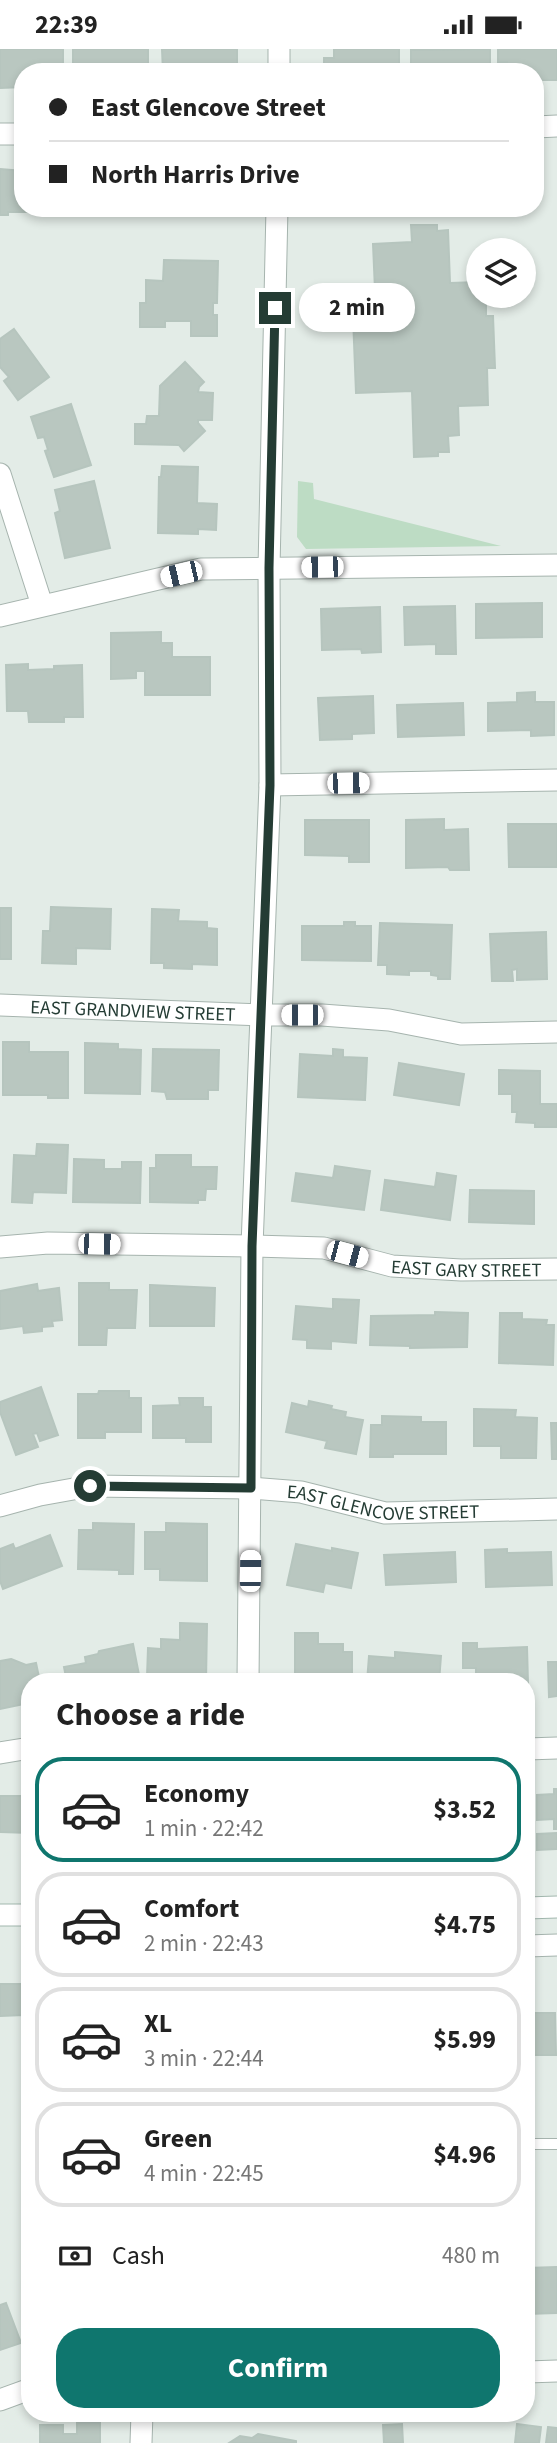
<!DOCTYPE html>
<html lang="en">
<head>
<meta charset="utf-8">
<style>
	:root { --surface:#fff; --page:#f6f6f6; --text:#222; --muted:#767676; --line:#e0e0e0; --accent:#0f766e }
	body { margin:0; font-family:"Source Sans 3",sans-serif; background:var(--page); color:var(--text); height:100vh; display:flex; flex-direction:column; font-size:26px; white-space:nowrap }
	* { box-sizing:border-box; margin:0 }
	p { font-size:23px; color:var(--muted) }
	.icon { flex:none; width:38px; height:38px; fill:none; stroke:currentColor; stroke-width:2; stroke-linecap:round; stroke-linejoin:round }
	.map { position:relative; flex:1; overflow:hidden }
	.panel { position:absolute; left:21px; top:1624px; width:514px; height:749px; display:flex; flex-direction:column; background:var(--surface); border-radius:28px; box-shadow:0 4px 10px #0003 }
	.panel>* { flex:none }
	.hud { position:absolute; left:14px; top:14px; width:530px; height:154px; border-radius:28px; box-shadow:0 4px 10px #0003; display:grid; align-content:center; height:154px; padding:0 35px; background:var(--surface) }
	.controls { position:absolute; left:466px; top:189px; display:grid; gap:14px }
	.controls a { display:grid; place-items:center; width:70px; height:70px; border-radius:50%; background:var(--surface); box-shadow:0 4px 10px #0003; font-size:35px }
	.end { position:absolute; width:32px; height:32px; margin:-16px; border:9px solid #243c34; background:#fff; box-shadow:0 0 0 4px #fff }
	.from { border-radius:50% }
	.bubble { position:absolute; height:49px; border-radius:24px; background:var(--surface); box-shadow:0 4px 10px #0003; font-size:23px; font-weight:700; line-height:49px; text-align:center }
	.car { position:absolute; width:21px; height:42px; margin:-21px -10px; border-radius:9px; box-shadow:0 0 5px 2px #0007; background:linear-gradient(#fff 24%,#345 0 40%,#fff 0 76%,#345 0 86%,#fff 0) }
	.hud b { display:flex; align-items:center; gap:24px; height:66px; font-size:26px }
	.hud b+b { border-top:2px solid var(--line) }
	.hud i { width:18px; height:18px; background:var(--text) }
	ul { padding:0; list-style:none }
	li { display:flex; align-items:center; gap:21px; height:105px; margin:0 14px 10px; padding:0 21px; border:4px solid var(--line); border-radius:28px }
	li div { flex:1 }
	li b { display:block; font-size:26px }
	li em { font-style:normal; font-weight:700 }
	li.on { border-color:var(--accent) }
	li>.icon { width:63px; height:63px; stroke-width:1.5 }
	h2 { padding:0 35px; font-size:32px; line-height:84px }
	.pay { display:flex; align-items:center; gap:18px; height:77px; padding:0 35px; font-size:26px }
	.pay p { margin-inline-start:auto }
	.primary-button { display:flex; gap:14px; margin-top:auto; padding:14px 35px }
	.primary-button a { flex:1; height:80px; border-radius:28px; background:var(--accent); color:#fff; font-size:28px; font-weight:700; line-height:80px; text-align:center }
	.status { display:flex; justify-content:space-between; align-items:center; height:49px; padding:0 35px; background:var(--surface); direction:ltr }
	.status svg { height:19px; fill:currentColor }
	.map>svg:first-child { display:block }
	.green { fill:#bddcc4 }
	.building { fill:#b9c7c0; stroke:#b6c5be; stroke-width:2 }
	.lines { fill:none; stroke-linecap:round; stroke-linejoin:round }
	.service-casing { stroke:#a6b4ae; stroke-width:12 }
	.minor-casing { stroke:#a6b4ae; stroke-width:23 }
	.tertiary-casing { stroke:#a6b4ae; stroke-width:23 }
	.secondary-casing { stroke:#a2b7ae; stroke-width:23 }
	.service { stroke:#fff; stroke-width:10 }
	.minor { stroke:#fff; stroke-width:21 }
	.tertiary { stroke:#fff; stroke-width:21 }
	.secondary { stroke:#fff; stroke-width:21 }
	.route { stroke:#243c34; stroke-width:9 }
	.labels { text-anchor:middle; stroke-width:7; stroke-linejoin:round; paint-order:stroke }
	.street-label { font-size:19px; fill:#243c34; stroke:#f4f9f6 }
</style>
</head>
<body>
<div class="status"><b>22:39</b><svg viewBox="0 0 49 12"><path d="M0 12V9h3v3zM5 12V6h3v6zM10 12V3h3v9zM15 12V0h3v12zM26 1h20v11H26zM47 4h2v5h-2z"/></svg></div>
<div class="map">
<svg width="557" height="2394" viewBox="0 0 557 2394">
	<rect width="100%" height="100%" fill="#e3ece7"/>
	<path class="green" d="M 298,432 L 313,434 L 314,450 L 501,497 L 306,500 L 297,488 Z"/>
	<path class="building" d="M 0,0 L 63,0 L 63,23 L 23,23 L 23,38 L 0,39 Z
		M 73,0 L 148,0 L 148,23 L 73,23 Z
		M 162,0 L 237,0 L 237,23 L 163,23 Z
		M 334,0 L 399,0 L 399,21 L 324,23 L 324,9 L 334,9 Z
		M 490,0 L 490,23 L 411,23 L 411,1 Z
		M 498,0 L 557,0 L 557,31 L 536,31 L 536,23 L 507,23 L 507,13 L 498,13 Z
		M 0,120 L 23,122 L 23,159 L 61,159 L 61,163 L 8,163 L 8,166 L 0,166 Z
		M 158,159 L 225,159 L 225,166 L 158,167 Z
		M 411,176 L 437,176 L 437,182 L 448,181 L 450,234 L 478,233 L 478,247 L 486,247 L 486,267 L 493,267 L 495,319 L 487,319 L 488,356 L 458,357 L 459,386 L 448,387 L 449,403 L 438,403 L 438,407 L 414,408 L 412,342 L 356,344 L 352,242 L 375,241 L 373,195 L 412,193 Z
		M 164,211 L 218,212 L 217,254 L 213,254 L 213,266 L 217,266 L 217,287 L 191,287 L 191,272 L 165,272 L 165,278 L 140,278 L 140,254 L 146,254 L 146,231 L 163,232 Z
		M 14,280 L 49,328 L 18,351 L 4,332 L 9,328 L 0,318 L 0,290 Z
		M 185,313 L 204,333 L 199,338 L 198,343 L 213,344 L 212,371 L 198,371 L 198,374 L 205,382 L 184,402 L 179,396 L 135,395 L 135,375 L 146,375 L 147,367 L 159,367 L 160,337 Z
		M 71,355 L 91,416 L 54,428 L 45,402 L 48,401 L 44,388 L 38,389 L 31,368 Z
		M 162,417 L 198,418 L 197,454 L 217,455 L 216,481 L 198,480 L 198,485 L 158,484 L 159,428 L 161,428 Z
		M 94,432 L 110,499 L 65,509 L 55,464 L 60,462 L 55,441 Z
		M 542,554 L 542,588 L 476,589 L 476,555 Z
		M 455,557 L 456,605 L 436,605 L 436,595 L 405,596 L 404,558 Z
		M 380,558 L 381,603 L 362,604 L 361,600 L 322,601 L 321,560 Z
		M 161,583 L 161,594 L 172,594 L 172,608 L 210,608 L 210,646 L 145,646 L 145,622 L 136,622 L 136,629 L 111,630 L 111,584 Z
		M 28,615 L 28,621 L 54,620 L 54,617 L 82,616 L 83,668 L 64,668 L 64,673 L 29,673 L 28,662 L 7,662 L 6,616 Z
		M 535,643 L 535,653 L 554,653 L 554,686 L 531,687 L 531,681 L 488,682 L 488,654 L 517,653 L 517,644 Z
		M 373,647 L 374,684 L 352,685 L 352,690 L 320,691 L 318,649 Z
		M 463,654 L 464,686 L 398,688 L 397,656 Z
		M 444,770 L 444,781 L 468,780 L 469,821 L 450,821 L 448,818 L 406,819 L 406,771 Z
		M 305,771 L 369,771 L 369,813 L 349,813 L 349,807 L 305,806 Z
		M 508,775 L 557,775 L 557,818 L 509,818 Z
		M 51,858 L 111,860 L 110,900 L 76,899 L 76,915 L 42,914 L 43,882 L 50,882 Z
		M 0,859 L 11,859 L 11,910 L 0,910 Z
		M 152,860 L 179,861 L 178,872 L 207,873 L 207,879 L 217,880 L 217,916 L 192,915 L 192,920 L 164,919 L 164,914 L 151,914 Z
		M 344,873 L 355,873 L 355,877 L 371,877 L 371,912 L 302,911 L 302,877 L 344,877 Z
		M 380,874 L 452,876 L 450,930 L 438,930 L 438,927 L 431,926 L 431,922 L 409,922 L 409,926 L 387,925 L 387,916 L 378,916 Z
		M 546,883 L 547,930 L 517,931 L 517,920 L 512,921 L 513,932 L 492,932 L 490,885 Z
		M 3,993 L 29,993 L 29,1003 L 68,1003 L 68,1049 L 48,1049 L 48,1046 L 3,1046 Z
		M 85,994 L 118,995 L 118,1000 L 141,1001 L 140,1045 L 85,1044 Z
		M 153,1000 L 219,1001 L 218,1041 L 208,1041 L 208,1050 L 167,1050 L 165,1043 L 152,1042 Z
		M 333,1000 L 343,1001 L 343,1008 L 367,1009 L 365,1051 L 298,1048 L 300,1005 L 333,1007 Z
		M 399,1014 L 464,1025 L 459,1056 L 394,1046 Z
		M 499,1021 L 540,1022 L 540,1055 L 557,1055 L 557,1078 L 535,1078 L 535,1074 L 516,1073 L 517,1063 L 512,1063 L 512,1045 L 499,1045 Z
		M 37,1095 L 68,1096 L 66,1144 L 33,1143 L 32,1154 L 12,1153 L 14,1106 L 36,1107 Z
		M 156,1106 L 191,1106 L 191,1118 L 217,1118 L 216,1140 L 206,1140 L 205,1151 L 198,1151 L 198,1154 L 150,1153 L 150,1119 L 156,1119 Z
		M 74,1110 L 104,1111 L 104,1120 L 122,1120 L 122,1113 L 141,1113 L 140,1154 L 73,1153 Z
		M 335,1117 L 370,1122 L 364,1161 L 292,1152 L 296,1124 L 333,1129 Z
		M 437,1124 L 456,1127 L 450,1171 L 381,1161 L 385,1131 L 435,1138 Z
		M 470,1141 L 534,1142 L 534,1175 L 469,1173 Z
		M 79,1234 L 109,1234 L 109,1241 L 137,1241 L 135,1279 L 107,1279 L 106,1296 L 79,1296 Z
		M 37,1235 L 38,1242 L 59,1239 L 62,1271 L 52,1272 L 53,1277 L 42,1278 L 42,1282 L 24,1284 L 23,1277 L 0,1280 L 0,1242 Z
		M 150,1236 L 215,1239 L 214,1277 L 150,1277 Z
		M 333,1250 L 359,1251 L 356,1294 L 331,1292 L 331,1300 L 307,1299 L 307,1291 L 293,1290 L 296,1257 L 333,1260 Z
		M 435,1263 L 468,1264 L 467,1298 L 410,1299 L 410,1297 L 370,1296 L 371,1267 L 435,1266 Z
		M 500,1264 L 522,1264 L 522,1270 L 547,1271 L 546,1276 L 554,1276 L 553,1316 L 499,1314 Z
		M 41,1338 L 58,1386 L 40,1392 L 37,1384 L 33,1385 L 38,1398 L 16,1406 L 0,1363 L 0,1353 Z
		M 99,1342 L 129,1342 L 129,1349 L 141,1349 L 141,1383 L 105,1383 L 105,1389 L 78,1389 L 78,1345 L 98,1345 Z
		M 179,1349 L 203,1349 L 203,1358 L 211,1358 L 211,1393 L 186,1393 L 186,1389 L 153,1389 L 153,1357 L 180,1356 Z
		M 309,1352 L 332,1357 L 331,1360 L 346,1363 L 345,1368 L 363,1371 L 356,1405 L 325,1399 L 327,1392 L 286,1383 L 292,1354 L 308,1358 Z
		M 474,1360 L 516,1361 L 515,1368 L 537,1369 L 536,1409 L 501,1409 L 501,1397 L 474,1397 Z
		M 382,1367 L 421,1368 L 421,1373 L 446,1373 L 446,1405 L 393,1405 L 393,1408 L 370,1408 L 371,1376 L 382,1376 Z
		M 551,1374 L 557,1374 L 557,1410 L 552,1410 Z
		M 93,1474 L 134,1475 L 133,1525 L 119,1525 L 119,1521 L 78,1520 L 79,1481 L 93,1481 Z
		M 166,1474 L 207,1475 L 207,1532 L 160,1531 L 160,1520 L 145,1520 L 145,1483 L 166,1483 Z
		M 50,1486 L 62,1517 L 3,1540 L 0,1532 L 0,1500 L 13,1495 L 15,1500 Z
		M 296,1495 L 332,1502 L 332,1499 L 358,1504 L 351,1539 L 325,1534 L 323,1543 L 287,1536 Z
		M 507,1500 L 507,1504 L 551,1503 L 552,1536 L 486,1538 L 485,1501 Z
		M 455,1503 L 456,1533 L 386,1536 L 384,1506 Z
		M 180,1574 L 207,1575 L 206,1633 L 175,1633 L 175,1628 L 147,1628 L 148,1599 L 161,1600 L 161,1590 L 180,1591 Z
		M 295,1584 L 318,1584 L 318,1595 L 343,1595 L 343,1603 L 352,1603 L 352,1633 L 295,1633 Z
		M 463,1594 L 477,1594 L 477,1600 L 527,1598 L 528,1634 L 476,1633 L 476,1619 L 463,1619 Z
		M 133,1595 L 140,1631 L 67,1633 L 64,1618 L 86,1614 L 85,1608 L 98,1605 L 99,1602 Z
		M 395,1603 L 441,1607 L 439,1633 L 367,1633 L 369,1607 L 395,1609 Z
		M 11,1610 L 26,1616 L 36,1614 L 40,1633 L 30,1633 L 30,1648 L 23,1650 L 24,1655 L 0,1660 L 0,1612 Z
		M 548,1613 L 557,1613 L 557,1647 L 549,1648 Z
		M 554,1740 L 557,1740 L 557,1780 L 554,1780 L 554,1770 L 537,1771 L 537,1746 L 554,1745 Z
		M 0,1747 L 23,1747 L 23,1750 L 30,1750 L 30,1784 L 0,1783 Z
		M 557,1784 L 557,1800 L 537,1801 L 537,1785 Z
		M 0,1935 L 30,1935 L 30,1978 L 24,1978 L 24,1966 L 0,1967 Z
		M 527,1964 L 555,1964 L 556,2006 L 527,2006 Z
		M 557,2218 L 557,2264 L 527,2265 L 527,2219 Z
		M 6,2254 L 21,2294 L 0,2301 L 0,2256 Z
		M 77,2374 L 100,2374 L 100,2394 L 40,2394 L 40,2376 L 63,2376 L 63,2385 L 77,2385 Z
		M 402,2375 L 403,2394 L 384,2394 L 383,2376 Z
		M 517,2375 L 541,2378 L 539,2394 L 515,2394 Z
		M 548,2378 L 557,2379 L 557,2394 L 546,2394 Z
		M 258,2385 L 296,2392 L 296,2394 L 229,2394 L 240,2387 L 252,2389 Z"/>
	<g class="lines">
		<defs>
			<path id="service" d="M 527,2095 L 557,2095"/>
			<g id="minor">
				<path d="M 536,78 L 557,77"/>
				<path d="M 0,85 L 23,85"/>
				<path d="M 0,425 L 42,556"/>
				<path d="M 0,567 L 201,520 L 557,516"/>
				<path d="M 270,736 L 557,731"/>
				<path id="s1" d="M 0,956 L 261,966 L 322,966 L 389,971 L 461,985 L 557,983"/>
				<path id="s2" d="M 0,1198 L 48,1194 L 252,1197 L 324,1199 L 392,1217 L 461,1221 L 557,1220"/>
				<path id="s3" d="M 0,1457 L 40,1446 L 90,1437 L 251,1439 L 301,1443 L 385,1464 L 557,1460"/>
				<path d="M 527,1700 L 557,1699"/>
				<path d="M 0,1704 L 30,1699"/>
				<path d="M 527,1897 L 557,1896"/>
				<path d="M 527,2323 L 557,2322"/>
				<path d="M 0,2351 L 30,2340"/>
			</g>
			<path id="tertiary" d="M 279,0 L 279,23
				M 248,1633 L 252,1197 L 270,736 L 269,519 L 277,159
				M 141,2394 L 142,2364"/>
			<path id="secondary" d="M 527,1859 L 557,1858
				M 0,1866 L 30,1866"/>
		</defs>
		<use href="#service" class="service-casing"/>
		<use href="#minor" class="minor-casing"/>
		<use href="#tertiary" class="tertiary-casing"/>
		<use href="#secondary" class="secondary-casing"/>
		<use href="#service" class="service"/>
		<use href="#minor" class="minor"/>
		<use href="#tertiary" class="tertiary"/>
		<use href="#secondary" class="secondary"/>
	</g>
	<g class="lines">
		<path class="route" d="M 90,1437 L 251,1439 L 252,1197 L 270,736 L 269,519 L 275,259"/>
	</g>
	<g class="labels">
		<g class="street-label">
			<text dy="7" stroke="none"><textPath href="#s1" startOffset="133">EAST GRANDVIEW STREET</textPath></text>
			<text dy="7" stroke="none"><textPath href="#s2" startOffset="469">EAST GARY STREET</textPath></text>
			<text dy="7" stroke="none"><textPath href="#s3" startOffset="387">EAST GLENCOVE STREET</textPath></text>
		</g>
	</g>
</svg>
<div class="controls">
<a><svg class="icon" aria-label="layers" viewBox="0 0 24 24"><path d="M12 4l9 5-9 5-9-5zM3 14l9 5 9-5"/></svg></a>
</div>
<i class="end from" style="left:90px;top:1437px"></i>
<i class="end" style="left:275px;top:259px"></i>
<div class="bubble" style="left:299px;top:234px;width:116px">2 min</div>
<i class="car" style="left:322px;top:518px;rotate:269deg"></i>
<i class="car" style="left:181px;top:525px;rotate:257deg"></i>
<i class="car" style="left:348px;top:734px;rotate:89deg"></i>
<i class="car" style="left:302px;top:966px;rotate:270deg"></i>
<i class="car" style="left:99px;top:1195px;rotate:91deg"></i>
<i class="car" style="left:347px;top:1205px;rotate:105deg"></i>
<i class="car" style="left:250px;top:1522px;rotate:1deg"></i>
<div class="hud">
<b><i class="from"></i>East Glencove Street</b>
<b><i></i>North Harris Drive</b>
</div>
<section class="panel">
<h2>Choose a ride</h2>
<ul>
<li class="on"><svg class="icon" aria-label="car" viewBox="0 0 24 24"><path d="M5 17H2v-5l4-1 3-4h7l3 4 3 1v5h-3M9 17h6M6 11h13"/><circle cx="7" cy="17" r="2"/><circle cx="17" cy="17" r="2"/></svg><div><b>Economy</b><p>1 min · 22:42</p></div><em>$3.52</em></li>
<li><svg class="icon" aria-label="car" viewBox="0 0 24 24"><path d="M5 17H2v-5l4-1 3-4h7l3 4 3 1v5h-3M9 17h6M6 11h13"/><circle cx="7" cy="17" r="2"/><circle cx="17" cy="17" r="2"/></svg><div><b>Comfort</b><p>2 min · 22:43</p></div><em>$4.75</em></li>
<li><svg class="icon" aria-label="car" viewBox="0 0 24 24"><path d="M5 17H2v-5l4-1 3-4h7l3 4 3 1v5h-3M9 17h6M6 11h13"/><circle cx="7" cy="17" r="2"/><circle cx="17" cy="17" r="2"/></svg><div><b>XL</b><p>3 min · 22:44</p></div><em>$5.99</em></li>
<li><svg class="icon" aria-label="car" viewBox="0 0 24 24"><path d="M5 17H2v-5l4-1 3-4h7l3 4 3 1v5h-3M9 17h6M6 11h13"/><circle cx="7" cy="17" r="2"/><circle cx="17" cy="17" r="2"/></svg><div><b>Green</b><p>4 min · 22:45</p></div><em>$4.96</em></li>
</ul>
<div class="pay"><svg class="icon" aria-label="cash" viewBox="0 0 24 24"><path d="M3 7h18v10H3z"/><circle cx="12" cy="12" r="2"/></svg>Cash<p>480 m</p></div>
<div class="primary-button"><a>Confirm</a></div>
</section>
</div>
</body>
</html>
